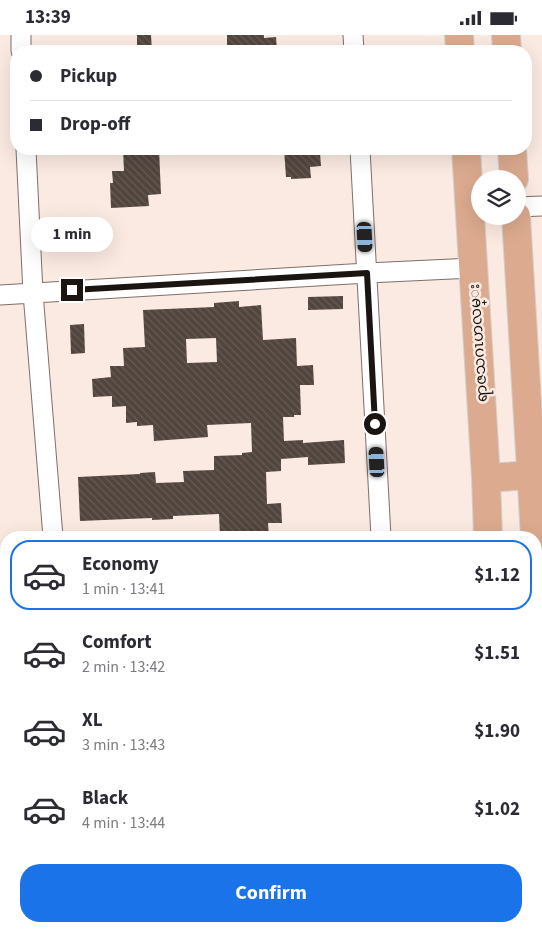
<!DOCTYPE html>
<html lang="en">
<head>
<meta charset="utf-8">
<style>
	:root { --surface:#fff; --page:#f2f2f3; --text:#2b2b33; --muted:#7c7c81; --line:#e1e1e2; --accent:#1a73e8 }
	body { margin:0; font-family:"Source Sans 3","Noto Sans Myanmar",sans-serif; background:var(--page); color:var(--text); height:100vh; display:flex; flex-direction:column; font-size:19px; white-space:nowrap }
	* { box-sizing:border-box; margin:0 }
	p { font-size:16px; color:var(--muted) }
	.icon { flex:none; width:28px; height:28px; fill:none; stroke:currentColor; stroke-width:2; stroke-linecap:round; stroke-linejoin:round }
	.map { position:relative; flex:1; overflow:hidden }
	.panel { position:absolute; left:0px; top:496px; width:542px; height:401px; display:flex; flex-direction:column; background:var(--surface); border-radius:20px 20px 0 0; box-shadow:0 5px 20px #0002 }
	.panel>* { flex:none }
	.top-card { position:absolute; left:10px; top:10px; width:522px; height:110px; border-radius:20px; box-shadow:0 5px 20px #0002; display:grid; align-content:center; height:110px; padding:0 20px; background:var(--surface) }
	.controls { position:absolute; left:471px; top:135px; display:grid; gap:10px }
	.controls a { display:grid; place-items:center; width:55px; height:55px; border-radius:50%; background:var(--surface); box-shadow:0 5px 20px #0002; font-size:25px }
	.end { position:absolute; width:22px; height:22px; margin:-11px; border:6px solid #1b1512; background:#fff; box-shadow:0 0 0 2px #fff }
	.from { border-radius:50% }
	.bubble { position:absolute; height:35px; border-radius:18px; background:var(--surface); box-shadow:0 5px 20px #0002; font-size:16px; font-weight:700; line-height:35px; text-align:center }
	.car { position:absolute; width:15px; height:30px; margin:-15px -8px; border-radius:6px; box-shadow:0 0 4px 1px #0007; background:linear-gradient(#222 24%,#8ab4d8 0 40%,#222 0 76%,#8ab4d8 0 86%,#222 0) }
	.top-card b { display:flex; align-items:center; gap:18px; height:48px; font-size:19px }
	.top-card b+b { border-top:1px solid var(--line) }
	.top-card i { width:12px; height:12px; background:var(--text) }
	ul { padding:9px 0 0; list-style:none }
	li { display:flex; align-items:center; gap:15px; height:70px; margin:0 10px 8px; padding:0 10px; border:2px solid transparent; border-radius:20px }
	li div { flex:1 }
	li b { display:block; font-size:19px }
	li em { font-style:normal; font-weight:700 }
	li.current { border-color:var(--accent) }
	li>.icon { width:45px; height:45px; stroke-width:1.5 }
	.action { display:flex; gap:10px; margin-top:auto; padding:10px 20px }
	.action a { flex:1; height:58px; border-radius:20px; background:var(--accent); color:#fff; font-size:20px; font-weight:700; line-height:58px; text-align:center }
	.status { display:flex; justify-content:space-between; align-items:center; height:35px; padding:0 25px; background:var(--surface); direction:ltr }
	.status svg { height:14px; fill:currentColor }
	.map>svg:first-child { display:block }
	.building { fill:url(#building-back-hatch); fill-rule:evenodd }
	.lines { fill:none; stroke-linecap:round; stroke-linejoin:round }
	.minor-casing { stroke:#7e6f68; stroke-width:21 }
	.primary-casing { stroke:#d1d0d0; stroke-width:30 }
	.minor { stroke:#fff; stroke-width:19 }
	.primary { stroke:#dcab8f; stroke-width:28 }
	.route { stroke:#1b1512; stroke-width:6 }
	.labels { text-anchor:middle; stroke-width:5; stroke-linejoin:round; paint-order:stroke }
	.street-label { font-size:15px; fill:#1b1512; stroke:#fbeae2 }
</style>
</head>
<body>
<div class="status"><b>13:39</b><svg viewBox="0 0 49 12"><path d="M0 12V9h3v3zM5 12V6h3v6zM10 12V3h3v9zM15 12V0h3v12zM26 1h20v11H26zM47 4h2v5h-2z"/></svg></div>
<div class="map">
<svg width="542" height="897" viewBox="0 0 542 897">
	<defs>
		<pattern id="building-back-hatch" width="6" height="6" patternUnits="userSpaceOnUse" patternTransform="scale(1.25)"><rect width="6" height="6" fill="#52453e"/><path d="M-1 5l2 2M0 0l6 6M5-1l2 2" fill="none" stroke="#675c56"/></pattern>
	</defs>
	<rect width="100%" height="100%" fill="#fbeae2"/>
	<path class="building" d="M 137,0 L 151,0 L 152,16 L 137,16 Z
		M 227,0 L 264,0 L 264,3 L 276,2 L 277,15 L 264,15 L 264,16 L 227,16 Z
		M 123,114 L 159,114 L 161,159 L 148,160 L 149,171 L 111,173 L 110,148 L 113,148 L 112,136 L 124,136 Z
		M 284,114 L 316,114 L 316,118 L 320,118 L 321,131 L 310,132 L 311,143 L 291,144 L 291,142 L 286,142 Z
		M 343,261 L 343,274 L 308,275 L 308,262 Z
		M 239,266 L 239,272 L 261,270 L 263,305 L 296,303 L 297,331 L 313,330 L 314,350 L 300,350 L 301,380 L 294,380 L 294,382 L 283,382 L 284,406 L 303,405 L 303,408 L 344,405 L 345,428 L 308,430 L 308,422 L 281,424 L 281,436 L 266,437 L 267,469 L 281,468 L 282,488 L 268,488 L 269,502 L 220,502 L 219,479 L 173,481 L 173,484 L 152,485 L 152,483 L 80,486 L 78,442 L 140,439 L 140,438 L 155,437 L 156,448 L 184,447 L 183,436 L 214,435 L 214,421 L 242,420 L 242,418 L 252,417 L 251,388 L 207,390 L 208,402 L 154,406 L 153,390 L 137,391 L 137,387 L 126,388 L 126,371 L 112,372 L 112,361 L 93,362 L 92,344 L 111,342 L 110,331 L 124,331 L 123,313 L 145,312 L 143,275 L 214,272 L 214,268 ZM 216,303 L 217,327 L 187,328 L 186,304 Z
		M 84,289 L 85,318 L 71,319 L 70,290 Z"/>
	<g class="lines">
		<defs>
			<path id="minor" d="M 21,0 L 21,16
				M 353,0 L 354,16
				M 26,114 L 33,258 L 53,502
				M 360,114 L 381,502
				M 518,172 L 542,171
				M 0,260 L 367,238 L 473,233
				M 0,585 L 6,585
				M 78,891 L 78,897
				M 399,891 L 399,897
				M 277,897 L 370,891"/>
			<path id="primary" d="M 459,0 L 460,16
				M 506,0 L 507,16
				M 466,114 L 486,443 L 488,502
				M 512,114 L 514,144
				M 516,181 L 535,502
				M 486,443 L 532,440
				M 536,534 L 542,649
				M 512,891 L 513,897"/>
		</defs>
		<use href="#minor" class="minor-casing"/>
		<use href="#primary" class="primary-casing"/>
		<use href="#minor" class="minor"/>
		<use href="#primary" class="primary"/>
	</g>
	<g class="lines">
		<path class="route" d="M 72,255 L 367,238 L 375,389"/>
	</g>
	<g class="labels">
		<g class="street-label">
			<text transform="translate(478 308) rotate(-94)" y="5">ရာဇသဂၤဟလမ္း</text>
		</g>
	</g>
</svg>
<div class="controls">
<a><svg class="icon" aria-label="layers" viewBox="0 0 24 24"><path d="M12 4l9 5-9 5-9-5zM3 14l9 5 9-5"/></svg></a>
</div>
<i class="end from" style="left:375px;top:389px"></i>
<i class="end" style="left:72px;top:255px"></i>
<div class="bubble" style="left:31px;top:182px;width:82px">1 min</div>
<i class="car" style="left:365px;top:202px;rotate:177deg"></i>
<i class="car" style="left:377px;top:427px;rotate:357deg"></i>
<div class="top-card">
<b><i class="from"></i>Pickup</b>
<b><i></i>Drop-off</b>
</div>
<section class="panel">
<ul>
<li class="current"><svg class="icon" aria-label="car" viewBox="0 0 24 24"><path d="M5 17H2v-5l4-1 3-4h7l3 4 3 1v5h-3M9 17h6M6 11h13"/><circle cx="7" cy="17" r="2"/><circle cx="17" cy="17" r="2"/></svg><div><b>Economy</b><p>1 min · 13:41</p></div><em>$1.12</em></li>
<li><svg class="icon" aria-label="car" viewBox="0 0 24 24"><path d="M5 17H2v-5l4-1 3-4h7l3 4 3 1v5h-3M9 17h6M6 11h13"/><circle cx="7" cy="17" r="2"/><circle cx="17" cy="17" r="2"/></svg><div><b>Comfort</b><p>2 min · 13:42</p></div><em>$1.51</em></li>
<li><svg class="icon" aria-label="car" viewBox="0 0 24 24"><path d="M5 17H2v-5l4-1 3-4h7l3 4 3 1v5h-3M9 17h6M6 11h13"/><circle cx="7" cy="17" r="2"/><circle cx="17" cy="17" r="2"/></svg><div><b>XL</b><p>3 min · 13:43</p></div><em>$1.90</em></li>
<li><svg class="icon" aria-label="car" viewBox="0 0 24 24"><path d="M5 17H2v-5l4-1 3-4h7l3 4 3 1v5h-3M9 17h6M6 11h13"/><circle cx="7" cy="17" r="2"/><circle cx="17" cy="17" r="2"/></svg><div><b>Black</b><p>4 min · 13:44</p></div><em>$1.02</em></li>
</ul>
<div class="action"><a>Confirm</a></div>
</section>
</div>
</body>
</html>
